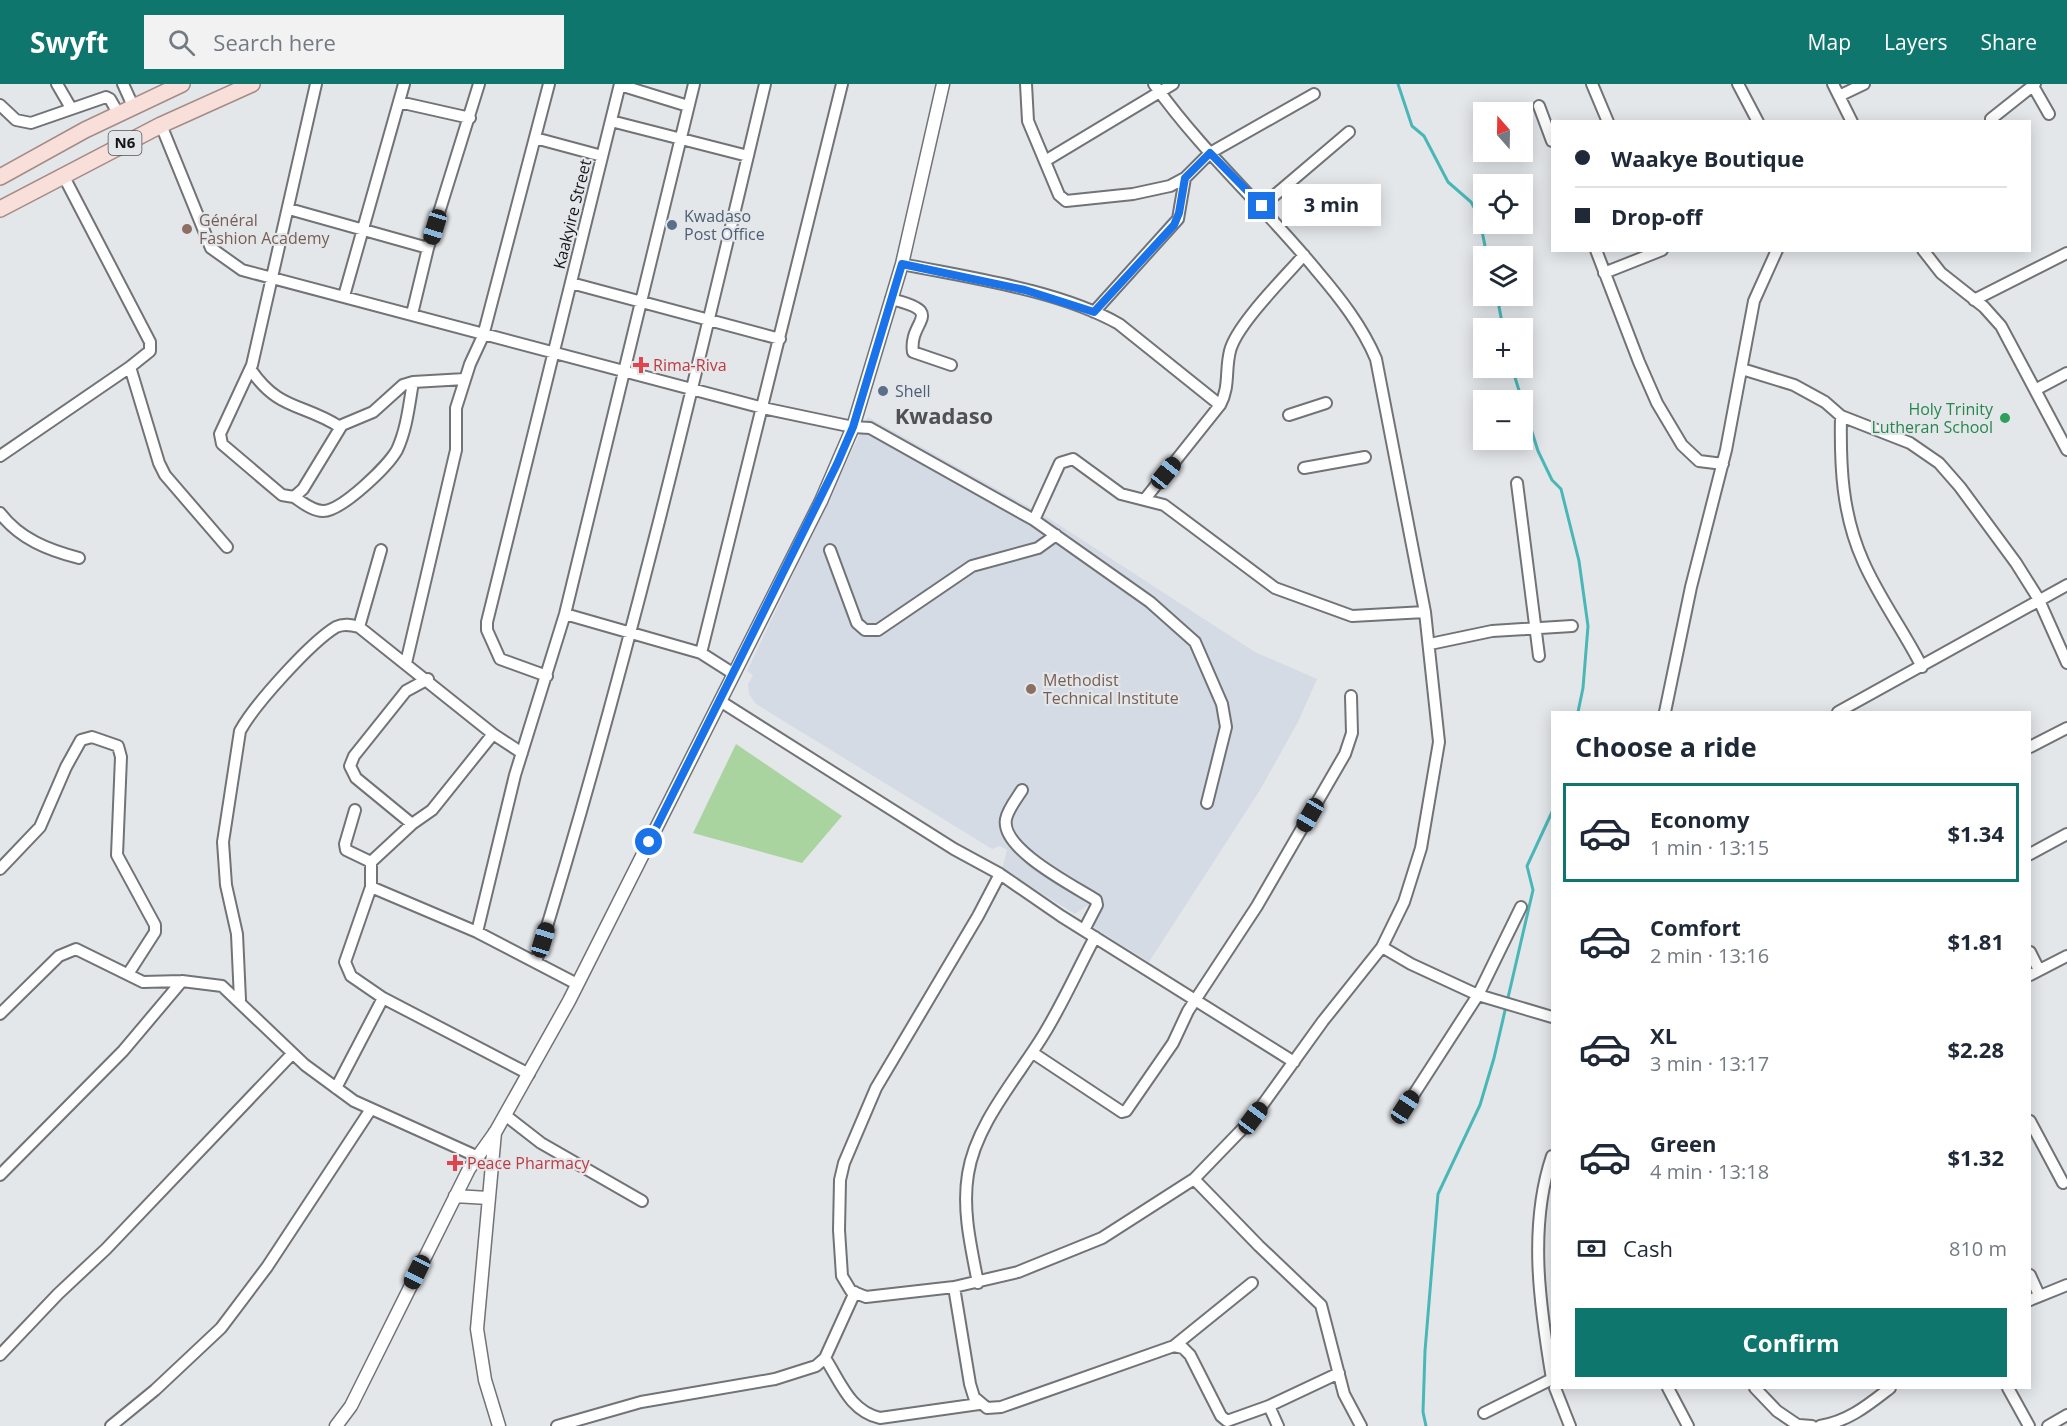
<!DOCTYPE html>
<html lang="en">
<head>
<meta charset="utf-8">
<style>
	:root { --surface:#fff; --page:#f2f2f3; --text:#1f2937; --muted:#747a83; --line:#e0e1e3; --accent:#0f766e }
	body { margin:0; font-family:"Open Sans",sans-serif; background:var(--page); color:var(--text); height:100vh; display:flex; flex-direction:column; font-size:22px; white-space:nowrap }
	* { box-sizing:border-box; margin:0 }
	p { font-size:20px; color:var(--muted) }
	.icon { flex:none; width:33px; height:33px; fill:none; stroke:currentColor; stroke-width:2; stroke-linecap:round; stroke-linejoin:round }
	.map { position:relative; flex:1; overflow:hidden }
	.panel { position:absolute; left:1551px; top:627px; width:480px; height:678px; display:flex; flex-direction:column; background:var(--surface); border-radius:0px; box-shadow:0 3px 15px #0003 }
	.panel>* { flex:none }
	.guide { position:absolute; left:1551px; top:36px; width:480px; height:132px; border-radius:0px; box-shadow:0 3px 15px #0003; display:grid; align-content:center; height:132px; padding:0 24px; background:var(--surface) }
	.needle { width:39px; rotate:340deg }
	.controls { position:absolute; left:1473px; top:18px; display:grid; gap:12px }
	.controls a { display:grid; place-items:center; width:60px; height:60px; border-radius:0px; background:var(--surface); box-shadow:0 3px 15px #0003; font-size:30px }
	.end { position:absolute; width:27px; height:27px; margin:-14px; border:8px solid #1a73e8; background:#fff; box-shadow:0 0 0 3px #fff }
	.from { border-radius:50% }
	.bubble { position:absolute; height:42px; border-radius:0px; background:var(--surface); box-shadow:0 3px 15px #0003; font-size:20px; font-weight:700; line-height:42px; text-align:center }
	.car { position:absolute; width:18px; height:36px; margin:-18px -9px; border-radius:8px; box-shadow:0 0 4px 2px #0007; background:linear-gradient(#222 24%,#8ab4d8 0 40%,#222 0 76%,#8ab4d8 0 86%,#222 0) }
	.guide b { display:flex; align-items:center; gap:21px; height:57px; font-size:22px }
	.guide b+b { border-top:2px solid var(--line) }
	.guide i { width:15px; height:15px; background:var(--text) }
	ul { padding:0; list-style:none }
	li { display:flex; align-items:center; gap:18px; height:99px; margin:0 12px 9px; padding:0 12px; border:3px solid transparent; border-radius:0px }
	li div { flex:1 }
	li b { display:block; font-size:22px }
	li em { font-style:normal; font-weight:700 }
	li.active { border-color:var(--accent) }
	li>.icon { width:54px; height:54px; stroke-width:1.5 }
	h2 { padding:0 24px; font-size:27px; line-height:72px }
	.pay { display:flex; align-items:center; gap:15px; height:66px; padding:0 24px; font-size:22px }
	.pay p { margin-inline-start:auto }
	.action { display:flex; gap:12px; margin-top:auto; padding:12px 24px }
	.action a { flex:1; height:69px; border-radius:0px; background:var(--accent); color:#fff; font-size:24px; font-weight:700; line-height:69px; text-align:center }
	header { display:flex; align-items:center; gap:36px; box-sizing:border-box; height:84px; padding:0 30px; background:var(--accent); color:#fff }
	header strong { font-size:28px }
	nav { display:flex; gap:33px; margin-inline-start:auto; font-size:21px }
	.search { width:420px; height:54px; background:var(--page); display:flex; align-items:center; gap:15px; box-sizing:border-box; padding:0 21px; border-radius:0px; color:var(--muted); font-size:22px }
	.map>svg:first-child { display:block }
	.built { fill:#d4dbe5 }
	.green { fill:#a9d4a0 }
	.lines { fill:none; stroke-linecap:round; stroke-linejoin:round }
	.stream { stroke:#4ab7b7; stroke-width:3 }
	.minor-casing { stroke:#717377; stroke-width:14 }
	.tertiary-casing { stroke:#717377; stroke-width:15 }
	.primary-casing { stroke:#a58b86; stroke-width:18 }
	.minor { stroke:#fff; stroke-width:10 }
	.tertiary { stroke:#fff; stroke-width:12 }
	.primary { stroke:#f8dfda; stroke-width:15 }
	.route { stroke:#1a73e8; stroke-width:8 }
	.service-dot { fill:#5c6f8a; stroke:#e4e7ea; stroke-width:2 }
	.education-dot { fill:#8d6e63; stroke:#e4e7ea; stroke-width:2 }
	.health-dot { fill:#e0444e; stroke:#e4e7ea; stroke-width:2 }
	.leisure-dot { fill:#2e9e5b; stroke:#e4e7ea; stroke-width:2 }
	.labels { text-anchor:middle; stroke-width:4.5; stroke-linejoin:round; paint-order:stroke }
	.shield { fill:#e4e7ea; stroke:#525456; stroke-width:1.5 }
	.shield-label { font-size:15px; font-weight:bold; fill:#141517 }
	.street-label { font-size:16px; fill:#141517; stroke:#e4e7ea }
	.service-label { font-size:16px; fill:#4e5e75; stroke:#e4e7ea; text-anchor:start }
	.education-label { font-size:16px; fill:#785e54; stroke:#e4e7ea; text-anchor:start }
	.health-label { font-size:16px; fill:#be3a42; stroke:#e4e7ea; text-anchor:start }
	.leisure-label { font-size:16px; fill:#27864d; stroke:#e4e7ea; text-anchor:end }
	.district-label { font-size:22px; font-weight:bold; fill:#4f5154; stroke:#e4e7ea }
</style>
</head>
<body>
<header>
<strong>Swyft</strong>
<div class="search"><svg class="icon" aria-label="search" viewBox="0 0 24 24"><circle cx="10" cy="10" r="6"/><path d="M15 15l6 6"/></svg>Search here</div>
<nav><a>Map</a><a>Layers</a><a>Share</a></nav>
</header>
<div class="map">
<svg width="2067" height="1342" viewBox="0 0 2067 1342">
	<rect width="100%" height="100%" fill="#e4e7ea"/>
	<path class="built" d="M 868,333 L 1047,433 L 1255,568 L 1317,595 L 1298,638 L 1260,706 L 1149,878 L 1090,841 L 1093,825 L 1087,822 L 1075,830 L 1002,785 L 1007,766 L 1000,762 L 992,765 L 756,620 L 749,610 L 748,600 L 753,591 L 747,587 Z"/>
	<path class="green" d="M 736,660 L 842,732 L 802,779 L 693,749 Z"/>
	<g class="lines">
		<path class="stream" d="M 1398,0 L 1412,42 L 1424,52 L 1448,98 L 1471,118 L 1479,132 L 1487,172
			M 1497,212 L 1503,244
			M 1512,284 L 1538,367 L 1552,396 L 1561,405 L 1579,477 L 1588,542 L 1583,604 L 1578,628
			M 1426,1342 L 1423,1328 L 1425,1267 L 1438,1110 L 1480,1021 L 1494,974 L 1533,806 L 1527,782 L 1552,728"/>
		<defs>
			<path id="minor" d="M 57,0 L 71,24
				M 123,0 L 133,22
				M 316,0 L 252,281 L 220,350 L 222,360 L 282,411 L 294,413 L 303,405 L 342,341 L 373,328 L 403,301 L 413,298 L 465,295
				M 1026,0 L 1028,37 L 1059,111 L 1066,117 L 1133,110 L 1170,102 L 1185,94 L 1210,69 L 1314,10
				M 1592,0 L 1608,38
				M 1738,0 L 1758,38
				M 1833,0 L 1852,38
				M 620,1 L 688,22
				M 2033,2 L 2049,30
				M 1839,12 L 1864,0
				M 399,18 L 470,34
				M 0,21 L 16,36 L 31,39 L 106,13 L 110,15 L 118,29
				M 1539,22 L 1552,57
				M 611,37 L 748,72
				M 1992,38 L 1991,35 L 2035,0
				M 161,41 L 211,164 L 242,186 L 763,324 L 853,343 L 870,344 L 1034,436 L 1060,379 L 1073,375 L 1121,410 L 1164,421 L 1275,504 L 1352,532 L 1425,528
				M 535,54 L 602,72
				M 1045,77 L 1173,0
				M 1262,122 L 1349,48
				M 289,125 L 428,164
				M 1596,166 L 1639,278 L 1657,319 L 1682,361 L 1699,377 L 1723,380
				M 1923,166 L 1941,189 L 1984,223 L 2001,242 L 2067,366
				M 902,180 C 970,194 1059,206 1119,240 L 1220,321
				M 1604,189 L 1662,166
				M 571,199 L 780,255
				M 344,212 L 404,0
				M 891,215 C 948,229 908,236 913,268 L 951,281
				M 1974,216 L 2067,169
				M 1094,228 L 1178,135 L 1185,94
				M 412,230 L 428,164 L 479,0
				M 130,283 L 159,379 L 165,391 L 227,463
				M 1742,285 L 1794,301 L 1825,318 L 1841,332 L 1910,359 L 1939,379 L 1960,403 L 2016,479 L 2038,514 L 2067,579
				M 251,286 C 279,327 303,319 340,343
				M 2035,306 L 2067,289
				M 1289,331 L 1326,319
				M 1841,332 C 1840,382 1842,430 1863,477 C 1879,514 1904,547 1922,583
				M 0,372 L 130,283 L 150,267 L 150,258 L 63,91
				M 1304,384 L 1365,373
				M 1517,399 L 1539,572
				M 294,413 C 302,418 312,427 323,427 C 342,427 388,382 397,366 C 407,344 409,321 413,298
				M 1145,415 L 1220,321 C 1230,303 1225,286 1230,267 C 1236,241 1286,192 1304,171
				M 0,429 C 20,455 48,466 79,474
				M 1034,436 L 1150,518 L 1195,558 L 1222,620 L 1226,643 L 1207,719
				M 830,466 L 857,539 L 865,546 L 878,546 L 972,482 L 1038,464 L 1056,451
				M 565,530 L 701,569 L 734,590
				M 359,543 L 381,466
				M 1430,560 L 1492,547 L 1572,542
				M 701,569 L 842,0
				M 406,579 L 456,366 L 456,324 L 470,280 L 483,252 L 549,0
				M 547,592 L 500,575 L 487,546 L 487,538 L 620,0
				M 720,617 L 954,765 L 1000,790 L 1061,832 L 1294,978
				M 1665,628 L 1691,503 L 1726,366 L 1754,217 L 1777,166
				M 1838,628 L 2067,501
				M 493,650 L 432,726 L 412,740 L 371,778 L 371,803 L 345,878 L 351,892 L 383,914 L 529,990
				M 2030,663 L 2067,644
				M 1022,706 C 1017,714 1008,725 1006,735 C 1000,765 1074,802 1096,816 L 1097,821 L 1084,846
				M 355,726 L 345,760 L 346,766 L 371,778
				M 412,740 L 356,694 L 350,682 L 354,672 L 406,607 L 428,595
				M 2030,770 L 2067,750
				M 0,785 L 40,743 L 66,683 L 81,656 L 92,653 L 118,662 L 121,673 L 117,771 L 155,841 L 155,848 L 128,890
				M 1000,790 L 978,832 L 876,1004 L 844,1079 L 840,1096 L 839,1146 L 842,1192 L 851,1207 L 866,1213 L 954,1203 L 1018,1188 L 1102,1154 L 1194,1095 L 1253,1034 L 1323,937 L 1382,863 L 1404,818 L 1421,764 L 1439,658 L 1425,528 L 1376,275 C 1362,242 1340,214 1317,187 C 1265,123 1202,68 1154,0
				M 371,803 L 477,848 L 577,900
				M 477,848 L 515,691 L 565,530 L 694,0
				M 1382,863 L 1411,880 L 1478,911 L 1552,933
				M 2030,868 L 2039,886
				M 536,878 C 626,589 695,295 765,0
				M 2030,891 L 2067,872
				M 240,916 L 237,850 L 226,801 L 223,758 L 240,647 C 254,621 311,558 336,543 C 344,539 352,541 359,543 L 493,650 L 522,669
				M 0,930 L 59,872 L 76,865 L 143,898 L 182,897 L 222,902 L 305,981 L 354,1017 L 476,1072
				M 1033,969 L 1122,1028 L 1126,1027 L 1173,959 L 1188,927 L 1257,822 L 1345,670 L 1352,649 L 1351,612
				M 336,1004 L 383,914
				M 1405,1024 L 1478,911 L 1521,823
				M 505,1031 L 541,1059 L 642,1117
				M 2030,1037 L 2063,1099
				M 1552,1072 C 1528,1143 1540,1223 1552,1295
				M 0,1091 L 123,967 L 182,897
				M 1194,1095 L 1259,1162 L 1321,1221 L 1344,1310 L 1361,1342
				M 2030,1191 L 2039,1211
				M 978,1199 C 971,1163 962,1126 968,1090 C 976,1039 1018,993 1044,950 C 1063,919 1078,885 1095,853
				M 954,1203 L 970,1300 L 974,1313 L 987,1324 L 1001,1323 L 1174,1262 L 1183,1264 L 1190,1271 L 1221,1332 L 1227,1337 L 1269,1322 L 1339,1289
				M 2030,1216 L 2067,1201
				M 1174,1262 L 1252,1199
				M 0,1271 L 58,1210 L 106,1165 L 292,970
				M 825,1274 C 841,1299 850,1327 880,1334 L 979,1320
				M 1555,1304 L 1570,1342
				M 1668,1304 L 1688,1342
				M 1755,1304 L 1777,1327 L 1799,1342
				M 2008,1304 L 2029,1342
				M 1269,1322 L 1278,1342
				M 1484,1329 L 1552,1295
				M 1799,1341 L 1812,1342
				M 111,1342 L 155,1306 L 221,1244 L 267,1183 L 371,1025
				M 557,1342 L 641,1318 L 775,1295 L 816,1282 L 825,1274 L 855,1208
				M 1820,1342 C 1849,1337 1868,1321 1890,1304
				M 2048,1342 L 2067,1331"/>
			<path id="tertiary" d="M 495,1048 L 477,1245 L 485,1296 L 499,1342
				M 455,1112 L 488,1114
				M 336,1342 L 351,1322 L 469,1085 L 496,1047 L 569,917 L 821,417 L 853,343 L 902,180 L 943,0"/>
			<path id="primary" d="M 0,93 L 85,46 L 182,0
				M 0,125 L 161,41 L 252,0"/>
		</defs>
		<use href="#minor" class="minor-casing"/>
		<use href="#tertiary" class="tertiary-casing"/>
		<use href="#primary" class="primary-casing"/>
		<use href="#minor" class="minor"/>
		<use href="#tertiary" class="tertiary"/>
		<use href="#primary" class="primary"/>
	</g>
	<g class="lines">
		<path class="route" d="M 649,758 L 837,380 L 853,343 L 902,180 L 1025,206 L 1094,228 L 1174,141 L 1179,129 L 1185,94 L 1210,69 L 1262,122"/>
	</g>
	<g class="service-dot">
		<circle cx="672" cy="141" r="6"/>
		<circle cx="883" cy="307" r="6"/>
	</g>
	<g class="education-dot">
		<circle cx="187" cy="145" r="6"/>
		<circle cx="1031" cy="605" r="6"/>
	</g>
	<g class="health-dot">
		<path d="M638 272h6v6h6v6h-6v6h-6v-6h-6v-6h6z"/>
		<path d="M452 1070h6v6h6v6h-6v6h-6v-6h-6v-6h6z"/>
	</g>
	<circle class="leisure-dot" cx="2005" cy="334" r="6"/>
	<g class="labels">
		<rect class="shield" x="108.5" y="47" width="33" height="24" rx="4.5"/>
		<g class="shield-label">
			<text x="125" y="64">N6</text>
		</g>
		<g class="street-label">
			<text transform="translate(572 130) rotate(-76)" y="6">Kaakyire Street</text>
		</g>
		<g class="service-label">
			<text x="684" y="138">Kwadaso<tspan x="684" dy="18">Post Office</tspan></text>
			<text x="895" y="313">Shell</text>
		</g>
		<g class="education-label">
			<text x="199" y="142">Général<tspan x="199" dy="18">Fashion Academy</tspan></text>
			<text x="1043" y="602">Methodist<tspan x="1043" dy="18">Technical Institute</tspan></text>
		</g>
		<g class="health-label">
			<text x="653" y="287">Rima-Riva</text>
			<text x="467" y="1085">Peace Pharmacy</text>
		</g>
		<g class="leisure-label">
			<text x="1993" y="331">Holy Trinity<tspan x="1993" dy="18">Lutheran School</tspan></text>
		</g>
		<g class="district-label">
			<text x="944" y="340">Kwadaso</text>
		</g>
	</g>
</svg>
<div class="controls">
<a><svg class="needle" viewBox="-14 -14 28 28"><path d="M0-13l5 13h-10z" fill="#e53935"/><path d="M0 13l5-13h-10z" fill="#747a83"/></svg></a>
<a><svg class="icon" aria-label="locate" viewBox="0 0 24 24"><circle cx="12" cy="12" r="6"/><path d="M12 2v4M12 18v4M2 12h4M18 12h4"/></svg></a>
<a><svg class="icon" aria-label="layers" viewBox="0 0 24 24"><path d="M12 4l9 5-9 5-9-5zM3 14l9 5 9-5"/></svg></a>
<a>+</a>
<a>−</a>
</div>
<i class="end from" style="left:649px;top:758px"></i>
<i class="end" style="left:1262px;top:122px"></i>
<div class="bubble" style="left:1282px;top:100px;width:99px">3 min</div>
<i class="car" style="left:435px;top:143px;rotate:197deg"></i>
<i class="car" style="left:1166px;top:389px;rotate:39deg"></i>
<i class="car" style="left:1310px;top:731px;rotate:210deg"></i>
<i class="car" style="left:543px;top:856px;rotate:17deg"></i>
<i class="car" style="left:1405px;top:1023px;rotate:33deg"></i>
<i class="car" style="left:1253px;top:1034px;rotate:37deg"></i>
<i class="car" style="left:417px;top:1188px;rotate:206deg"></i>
<div class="guide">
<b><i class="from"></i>Waakye Boutique</b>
<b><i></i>Drop-off</b>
</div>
<section class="panel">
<h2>Choose a ride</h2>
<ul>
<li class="active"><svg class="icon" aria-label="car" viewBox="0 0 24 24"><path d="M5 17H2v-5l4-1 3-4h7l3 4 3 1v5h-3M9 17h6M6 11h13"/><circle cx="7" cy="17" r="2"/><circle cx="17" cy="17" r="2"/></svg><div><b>Economy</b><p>1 min · 13:15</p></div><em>$1.34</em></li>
<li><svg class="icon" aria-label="car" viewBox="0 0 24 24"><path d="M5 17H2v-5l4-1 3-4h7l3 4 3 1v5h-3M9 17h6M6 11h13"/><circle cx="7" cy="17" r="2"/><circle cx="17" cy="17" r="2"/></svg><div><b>Comfort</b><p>2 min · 13:16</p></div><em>$1.81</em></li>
<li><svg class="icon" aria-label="car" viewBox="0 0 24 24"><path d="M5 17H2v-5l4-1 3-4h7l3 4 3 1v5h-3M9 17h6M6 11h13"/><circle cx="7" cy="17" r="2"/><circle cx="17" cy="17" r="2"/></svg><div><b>XL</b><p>3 min · 13:17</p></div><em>$2.28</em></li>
<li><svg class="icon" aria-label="car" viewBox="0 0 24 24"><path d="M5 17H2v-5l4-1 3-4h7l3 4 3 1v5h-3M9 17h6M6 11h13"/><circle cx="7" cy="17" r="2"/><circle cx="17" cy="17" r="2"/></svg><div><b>Green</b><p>4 min · 13:18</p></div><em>$1.32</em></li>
</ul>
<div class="pay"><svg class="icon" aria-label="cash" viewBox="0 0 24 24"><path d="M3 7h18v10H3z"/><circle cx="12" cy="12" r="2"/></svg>Cash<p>810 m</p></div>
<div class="action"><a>Confirm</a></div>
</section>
</div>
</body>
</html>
